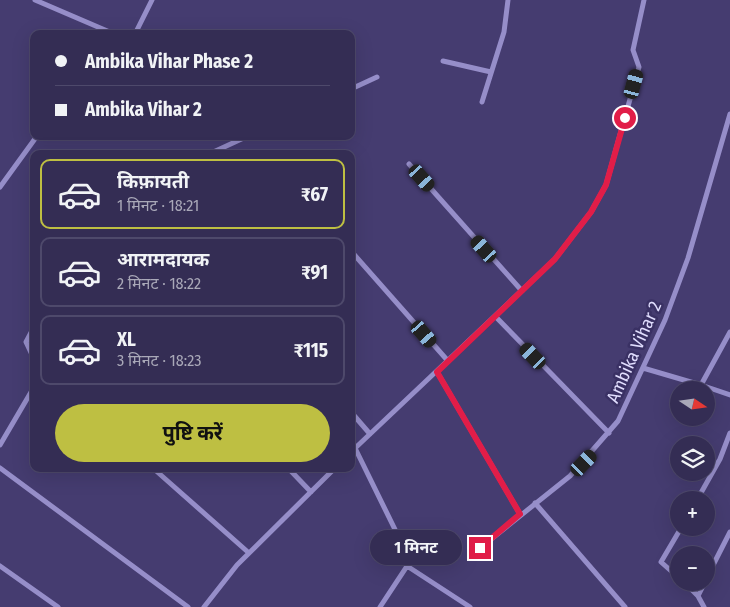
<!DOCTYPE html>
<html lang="hi">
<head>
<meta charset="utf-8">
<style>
	:root { --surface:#342d54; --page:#3c355a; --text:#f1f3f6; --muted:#a9a8b8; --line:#4e496b; --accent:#bebf42 }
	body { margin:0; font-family:"Fira Sans Condensed","Noto Sans Devanagari",sans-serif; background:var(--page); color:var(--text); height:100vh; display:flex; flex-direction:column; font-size:19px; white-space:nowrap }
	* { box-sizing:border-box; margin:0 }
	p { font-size:16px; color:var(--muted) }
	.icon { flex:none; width:28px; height:28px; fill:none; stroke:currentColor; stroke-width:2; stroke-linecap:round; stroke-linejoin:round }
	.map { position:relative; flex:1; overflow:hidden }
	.side { position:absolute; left:30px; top:150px; width:325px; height:322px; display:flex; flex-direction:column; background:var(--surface); border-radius:10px; box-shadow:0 5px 20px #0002,0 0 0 1px var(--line) }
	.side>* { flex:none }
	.top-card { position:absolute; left:30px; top:30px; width:325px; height:110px; border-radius:10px; box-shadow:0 5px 20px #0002,0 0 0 1px var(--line); display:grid; align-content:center; height:110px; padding:0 25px; background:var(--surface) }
	.needle { width:32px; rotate:103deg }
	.controls { position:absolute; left:670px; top:381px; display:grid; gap:10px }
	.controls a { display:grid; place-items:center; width:45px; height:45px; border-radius:50%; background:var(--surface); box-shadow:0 5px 20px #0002,0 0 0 1px var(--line); font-size:25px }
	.end { position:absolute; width:22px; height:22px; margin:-11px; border:6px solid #e11d48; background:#fff; box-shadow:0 0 0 2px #fff }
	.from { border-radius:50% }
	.bubble { position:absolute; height:35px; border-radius:18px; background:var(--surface); box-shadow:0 5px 20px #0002,0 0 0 1px var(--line); font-size:16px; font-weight:700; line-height:35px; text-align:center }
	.car { position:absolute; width:15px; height:30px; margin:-15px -8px; border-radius:6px; box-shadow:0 0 4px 1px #0007; background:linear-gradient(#222 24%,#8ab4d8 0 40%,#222 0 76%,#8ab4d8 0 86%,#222 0) }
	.top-card b { display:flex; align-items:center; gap:18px; height:48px; font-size:19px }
	.top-card b+b { border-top:1px solid var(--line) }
	.top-card i { width:12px; height:12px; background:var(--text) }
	ul { padding:9px 0 0; list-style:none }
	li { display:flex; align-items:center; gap:15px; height:70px; margin:0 10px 8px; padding:0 15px; border:2px solid var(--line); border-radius:10px }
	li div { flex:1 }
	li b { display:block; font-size:19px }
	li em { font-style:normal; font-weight:700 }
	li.active { border-color:var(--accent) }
	li>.icon { width:45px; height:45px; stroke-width:1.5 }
	.action { display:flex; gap:10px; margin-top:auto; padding:10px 25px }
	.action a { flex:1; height:58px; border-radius:30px; background:var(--accent); color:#111; font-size:20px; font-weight:700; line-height:58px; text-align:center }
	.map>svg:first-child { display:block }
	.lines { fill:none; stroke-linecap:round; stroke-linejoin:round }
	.street { stroke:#968ec9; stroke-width:5 }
	.route { stroke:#e11d48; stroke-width:6 }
	.labels { text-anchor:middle; stroke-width:5; stroke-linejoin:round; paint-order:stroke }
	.street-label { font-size:18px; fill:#e1defe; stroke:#3a3164 }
</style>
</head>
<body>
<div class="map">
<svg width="730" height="607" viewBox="0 0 730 607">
	<rect width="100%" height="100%" fill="#453c70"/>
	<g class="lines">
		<path class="street" d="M 35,0 L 112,33
			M 135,34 L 152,0
			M 443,61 L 491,72
			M 351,89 L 377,77
			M 482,102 L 504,32 L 508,0
			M 209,154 L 248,136
			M 409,164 L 522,291
			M 0,187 L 37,136
			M 351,251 L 448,361
			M 495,316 L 609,433
			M 34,327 L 26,342 L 34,359
			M 730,332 L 701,385 L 730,395
			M 643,368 L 701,385
			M 437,372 L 520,514
			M 351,412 L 370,434
			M 0,445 L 34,387
			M 355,448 L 408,556 L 407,566 L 380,607
			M 351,452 L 555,259 L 591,212 L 606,185 L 639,67 L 633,50 L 644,0
			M 0,468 L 188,607
			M 154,469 L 249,553
			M 289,469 L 311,492
			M 697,500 L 720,459 L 730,433
			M 535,503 L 625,607
			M 480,548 L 570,476 L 618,421 L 665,320 L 688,258 L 730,114
			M 0,566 L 58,607
			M 407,566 L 470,607
			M 679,578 L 661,562 L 681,528
			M 706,579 L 730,532
			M 684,582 L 698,596 L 704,607
			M 698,596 L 705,582
			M 204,607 L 237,565 L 334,469"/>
	</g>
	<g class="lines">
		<path class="route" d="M 480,548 L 520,514 L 437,372 L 555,259 L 591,212 L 606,185 L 625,118"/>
	</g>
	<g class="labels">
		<g class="street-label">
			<text transform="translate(634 352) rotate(-66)" y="6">Ambika Vihar 2</text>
		</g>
	</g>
</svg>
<div class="controls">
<a><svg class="needle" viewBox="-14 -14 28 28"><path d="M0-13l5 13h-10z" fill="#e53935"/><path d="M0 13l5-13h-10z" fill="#a9a8b8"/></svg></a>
<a><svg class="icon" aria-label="layers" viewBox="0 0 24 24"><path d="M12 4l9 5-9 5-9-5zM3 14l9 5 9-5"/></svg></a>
<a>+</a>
<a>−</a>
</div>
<i class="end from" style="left:625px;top:118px"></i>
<i class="end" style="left:480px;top:548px"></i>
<div class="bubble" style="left:370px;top:530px;width:92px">1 मिनट</div>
<i class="car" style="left:634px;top:84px;rotate:15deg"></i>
<i class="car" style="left:422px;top:178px;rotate:138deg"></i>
<i class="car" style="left:484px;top:249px;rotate:318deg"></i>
<i class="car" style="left:424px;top:334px;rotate:139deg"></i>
<i class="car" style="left:533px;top:356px;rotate:316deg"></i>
<i class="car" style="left:584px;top:463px;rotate:44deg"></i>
<div class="top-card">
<b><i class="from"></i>Ambika Vihar Phase 2</b>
<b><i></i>Ambika Vihar 2</b>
</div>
<section class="side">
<ul>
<li class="active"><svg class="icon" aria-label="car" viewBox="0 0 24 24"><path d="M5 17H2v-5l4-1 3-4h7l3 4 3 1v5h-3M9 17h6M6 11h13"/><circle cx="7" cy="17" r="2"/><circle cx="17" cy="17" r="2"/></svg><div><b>किफ़ायती</b><p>1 मिनट · 18:21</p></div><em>₹67</em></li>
<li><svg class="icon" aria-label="car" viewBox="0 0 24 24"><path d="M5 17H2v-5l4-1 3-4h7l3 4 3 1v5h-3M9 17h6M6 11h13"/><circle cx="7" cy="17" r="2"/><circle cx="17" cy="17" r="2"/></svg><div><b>आरामदायक</b><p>2 मिनट · 18:22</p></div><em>₹91</em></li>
<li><svg class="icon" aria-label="car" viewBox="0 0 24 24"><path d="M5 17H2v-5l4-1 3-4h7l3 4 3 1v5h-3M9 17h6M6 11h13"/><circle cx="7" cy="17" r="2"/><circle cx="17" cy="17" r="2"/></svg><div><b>XL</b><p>3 मिनट · 18:23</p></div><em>₹115</em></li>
</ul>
<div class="action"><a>पुष्टि करें</a></div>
</section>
</div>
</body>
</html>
